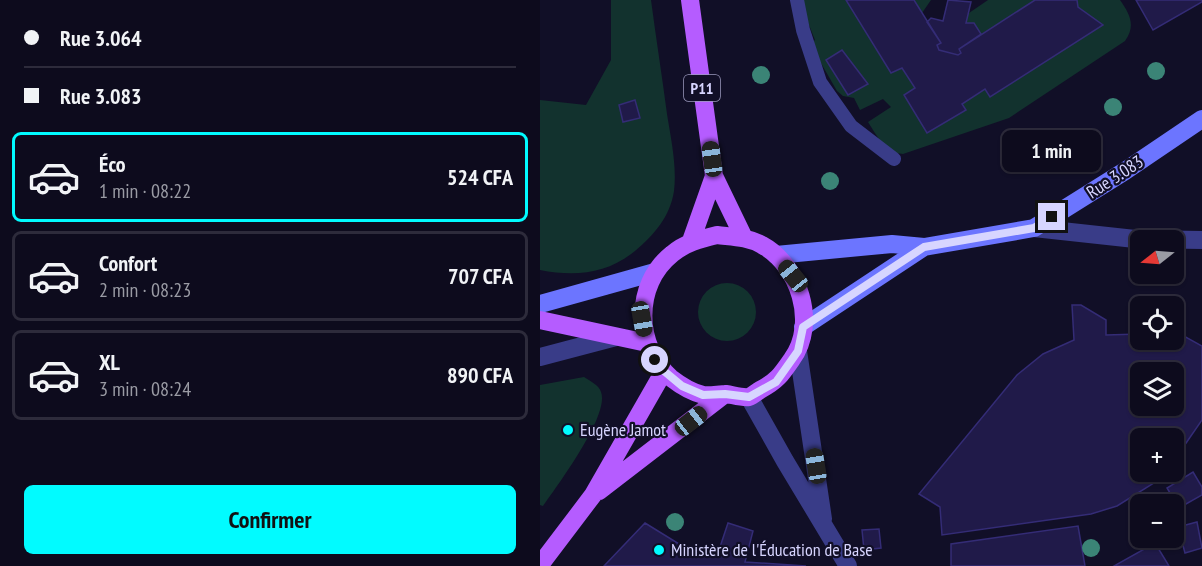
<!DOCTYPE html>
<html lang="fr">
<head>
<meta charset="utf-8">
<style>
	:root { --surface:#0d0b1d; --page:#161426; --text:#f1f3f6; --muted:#9a9ba4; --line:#2d2b3b; --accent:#01fbff }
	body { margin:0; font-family:"PT Sans Narrow",sans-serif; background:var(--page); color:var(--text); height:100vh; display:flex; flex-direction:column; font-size:22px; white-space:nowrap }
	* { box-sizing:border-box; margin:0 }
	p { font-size:20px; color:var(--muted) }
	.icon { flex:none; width:33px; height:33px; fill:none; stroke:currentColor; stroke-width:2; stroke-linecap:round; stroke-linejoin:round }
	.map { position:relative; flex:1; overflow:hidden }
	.drawer { display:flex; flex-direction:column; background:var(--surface); width:540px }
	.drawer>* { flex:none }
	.guide { display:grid; align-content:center; height:132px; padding:0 24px; background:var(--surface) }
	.needle { width:39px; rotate:253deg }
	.buttons { position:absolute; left:590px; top:230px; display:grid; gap:12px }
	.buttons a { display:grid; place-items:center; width:54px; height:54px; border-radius:9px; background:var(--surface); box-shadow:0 2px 4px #0004,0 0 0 2px var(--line); font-size:30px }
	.end { position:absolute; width:27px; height:27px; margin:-14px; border:8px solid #d7d5ff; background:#111; box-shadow:0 0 0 3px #111 }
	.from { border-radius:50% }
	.bubble { position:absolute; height:42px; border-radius:9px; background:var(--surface); box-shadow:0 2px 4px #0004,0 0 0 2px var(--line); font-size:20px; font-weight:700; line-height:42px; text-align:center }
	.car { position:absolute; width:18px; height:36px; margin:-18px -9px; border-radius:8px; box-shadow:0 0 4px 2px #0007; background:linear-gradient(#222 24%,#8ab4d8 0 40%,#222 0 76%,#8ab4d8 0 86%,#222 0) }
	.guide b { display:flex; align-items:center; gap:21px; height:57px; font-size:22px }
	.guide b+b { border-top:2px solid var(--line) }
	.guide i { width:15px; height:15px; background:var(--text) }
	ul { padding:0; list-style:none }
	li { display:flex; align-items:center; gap:18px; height:90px; margin:0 12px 9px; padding:0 12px; border:3px solid var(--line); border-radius:9px }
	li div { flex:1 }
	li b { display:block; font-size:22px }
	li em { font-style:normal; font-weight:700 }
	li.active { border-color:var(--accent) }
	li>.icon { width:54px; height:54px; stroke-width:1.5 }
	.cta { display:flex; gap:12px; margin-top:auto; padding:12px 24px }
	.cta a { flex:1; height:69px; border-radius:9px; background:var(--accent); color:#111; font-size:24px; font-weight:700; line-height:69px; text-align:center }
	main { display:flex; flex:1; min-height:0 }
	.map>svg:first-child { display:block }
	.green { fill:#12322e }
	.building { fill:#201a49; stroke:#342c76; stroke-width:1.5; fill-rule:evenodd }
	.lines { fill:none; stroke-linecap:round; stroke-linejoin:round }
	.lane { stroke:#393c88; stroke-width:14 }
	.street { stroke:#393c88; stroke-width:18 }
	.secondary { stroke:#6c75ff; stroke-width:18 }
	.primary { stroke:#b55cff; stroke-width:18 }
	.tree { fill:#3b8476 }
	.route { stroke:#d7d5ff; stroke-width:8 }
	.poi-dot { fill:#01fbff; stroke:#110f27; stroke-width:2 }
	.labels { text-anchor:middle; stroke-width:4.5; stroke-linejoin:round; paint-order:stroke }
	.shield { fill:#110f27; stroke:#9c9abe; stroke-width:1.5 }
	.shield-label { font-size:16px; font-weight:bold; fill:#d7d5ff }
	.street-label { font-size:18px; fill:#d7d5ff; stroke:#110f27 }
	.poi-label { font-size:18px; fill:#d7d5ff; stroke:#110f27; text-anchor:start }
</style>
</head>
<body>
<main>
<section class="drawer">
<div class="guide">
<b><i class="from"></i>Rue 3.064</b>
<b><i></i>Rue 3.083</b>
</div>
<ul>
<li class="active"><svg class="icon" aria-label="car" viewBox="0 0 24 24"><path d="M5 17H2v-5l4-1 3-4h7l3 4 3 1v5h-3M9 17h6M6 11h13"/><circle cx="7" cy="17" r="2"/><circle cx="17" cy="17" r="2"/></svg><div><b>Éco</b><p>1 min · 08:22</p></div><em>524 CFA</em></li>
<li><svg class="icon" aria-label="car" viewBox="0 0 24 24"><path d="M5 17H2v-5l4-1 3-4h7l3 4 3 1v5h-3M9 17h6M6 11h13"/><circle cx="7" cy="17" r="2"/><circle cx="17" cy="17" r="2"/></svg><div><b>Confort</b><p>2 min · 08:23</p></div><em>707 CFA</em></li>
<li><svg class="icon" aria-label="car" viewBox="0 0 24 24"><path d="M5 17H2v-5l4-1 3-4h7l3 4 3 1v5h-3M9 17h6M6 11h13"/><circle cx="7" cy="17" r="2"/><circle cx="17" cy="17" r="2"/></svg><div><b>XL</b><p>3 min · 08:24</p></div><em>890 CFA</em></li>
</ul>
<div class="cta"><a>Confirmer</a></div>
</section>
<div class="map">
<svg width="662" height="566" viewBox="0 0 662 566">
	<rect width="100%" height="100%" fill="#110f27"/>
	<path class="green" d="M 71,0 L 111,0 C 116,38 122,76 127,114 C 131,139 137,166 134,191 C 130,217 114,235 95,251 C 67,274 35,277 0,270 L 0,100 L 46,105 L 71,60 Z
		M 259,0 L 391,0 L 382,13 L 387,21 L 391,18 L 403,21 L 408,0 L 431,2 L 429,13 L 448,0 L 580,0 C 590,14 596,26 585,41 L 469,118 L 363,154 C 345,152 337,136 328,122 L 351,107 L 343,99 L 320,110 L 314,98 L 303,96 L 297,91 L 270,44 L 275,40 Z
		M158 312a29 29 0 1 1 58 0a29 29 0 1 1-58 0Z
		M 44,377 C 50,381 59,385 61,392 C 70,415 17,486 3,506 L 0,505 L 0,385 Z"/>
	<path class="building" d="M 306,0 L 374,0 L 401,43 L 397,45 L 399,50 L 418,55 L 421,53 L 419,49 L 495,0 L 537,0 L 538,7 L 563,25 L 450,97 L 445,89 L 422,104 L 426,110 L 387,133 L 364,95 L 375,88 L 362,68 L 351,73 Z
		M 408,0 L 431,2 L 426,23 L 434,23 L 441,34 L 419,49 L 421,53 L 418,55 L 399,50 L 397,45 L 401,43 L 387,22 L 391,18 L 403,21 Z
		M 596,0 L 662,0 L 662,2 L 613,30 Z
		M 302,50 L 328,84 L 308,95 L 286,60 Z
		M 95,100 L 100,118 L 83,122 L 79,105 Z
		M 532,305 L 541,305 L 566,320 L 566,335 L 600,334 L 600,339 L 633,339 L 633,330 L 662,346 L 662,420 L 633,462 L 633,438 L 600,438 L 600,471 L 627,471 L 614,483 L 577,506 L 551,514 L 402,535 L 400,507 L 379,494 L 477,375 L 503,354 L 534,340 ZM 600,372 L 633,372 L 633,405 L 600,405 Z
		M 653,472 L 662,487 L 662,495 L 639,508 L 627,488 Z
		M 657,522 L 662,548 L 645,553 L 638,527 Z
		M 105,523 L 139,544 L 177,556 L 188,523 L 213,531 L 205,562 L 266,566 L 64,566 Z
		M 538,526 L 545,566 L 411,566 L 411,544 Z
		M 339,529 L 341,548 L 324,550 L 322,530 Z
		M 615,543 L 629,566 L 574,566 Z"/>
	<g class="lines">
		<path class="lane" d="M 257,0 L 263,30 L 280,82 L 311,126 L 354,159"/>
		<path class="street" d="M 494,228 L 595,239 L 662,240
			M 258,351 L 283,519
			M 0,357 L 76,337
			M 209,397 L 245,461 L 308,566"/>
		<path class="secondary" d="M 236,255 L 352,244 L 384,247 L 494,228 L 585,171 L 662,119
			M 0,304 L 115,272
			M 263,327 L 384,247"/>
		<path class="primary" d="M 150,0 L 174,176 L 204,238
			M 177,235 C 193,237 208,237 222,245 C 259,265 278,323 252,359 C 241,375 237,381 220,390 C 217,392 212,396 209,397 C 202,398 193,395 186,394 C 179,394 170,396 163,395 C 151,392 140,385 131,378 C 95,347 93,285 132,254 C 145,243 160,239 177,235 Z
			M 151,241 L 174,176
			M 0,320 L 107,343
			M 59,491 L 185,394
			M 0,565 L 53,495 L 124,371"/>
	</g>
	<g class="tree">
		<circle cx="616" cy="71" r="9"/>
		<circle cx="221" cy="75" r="9"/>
		<circle cx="573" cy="107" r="9"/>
		<circle cx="290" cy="181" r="9"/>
		<circle cx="135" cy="522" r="9"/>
		<circle cx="551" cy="548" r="9"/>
	</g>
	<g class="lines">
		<path class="route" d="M 115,360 L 124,371 L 142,386 L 163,395 L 185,394 L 209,397 L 236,382 L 258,351 L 263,327 L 384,247 L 494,228 L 512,217"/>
	</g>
	<g class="poi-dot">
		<circle cx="28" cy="430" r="6"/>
		<circle cx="119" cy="550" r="6"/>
	</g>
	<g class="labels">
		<rect class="shield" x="144" y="75" width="36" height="26" rx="4.5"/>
		<g class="shield-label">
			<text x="162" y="94">P11</text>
		</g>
		<g class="street-label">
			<text transform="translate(575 177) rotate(-33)" y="6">Rue 3.083</text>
		</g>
		<g class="poi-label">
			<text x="40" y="436">Eugène Jamot</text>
			<text x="131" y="556">Ministère de l'Éducation de Base</text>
		</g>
	</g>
</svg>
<div class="buttons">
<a><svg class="needle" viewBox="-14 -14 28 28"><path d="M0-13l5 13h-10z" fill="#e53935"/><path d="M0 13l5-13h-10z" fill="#9a9ba4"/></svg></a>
<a><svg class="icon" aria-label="locate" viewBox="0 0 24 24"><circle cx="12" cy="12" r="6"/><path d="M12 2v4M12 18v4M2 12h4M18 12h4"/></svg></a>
<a><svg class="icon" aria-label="layers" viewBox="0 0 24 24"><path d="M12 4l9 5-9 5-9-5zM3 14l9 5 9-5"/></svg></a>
<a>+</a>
<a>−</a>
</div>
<i class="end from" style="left:115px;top:360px"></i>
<i class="end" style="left:512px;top:217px"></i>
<div class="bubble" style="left:462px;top:130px;width:99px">1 min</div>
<i class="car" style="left:172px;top:159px;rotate:352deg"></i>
<i class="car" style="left:253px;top:276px;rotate:321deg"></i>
<i class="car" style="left:102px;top:319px;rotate:170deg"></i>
<i class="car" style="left:151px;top:421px;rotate:52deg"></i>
<i class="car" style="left:276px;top:466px;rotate:351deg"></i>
</div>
</main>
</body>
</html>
